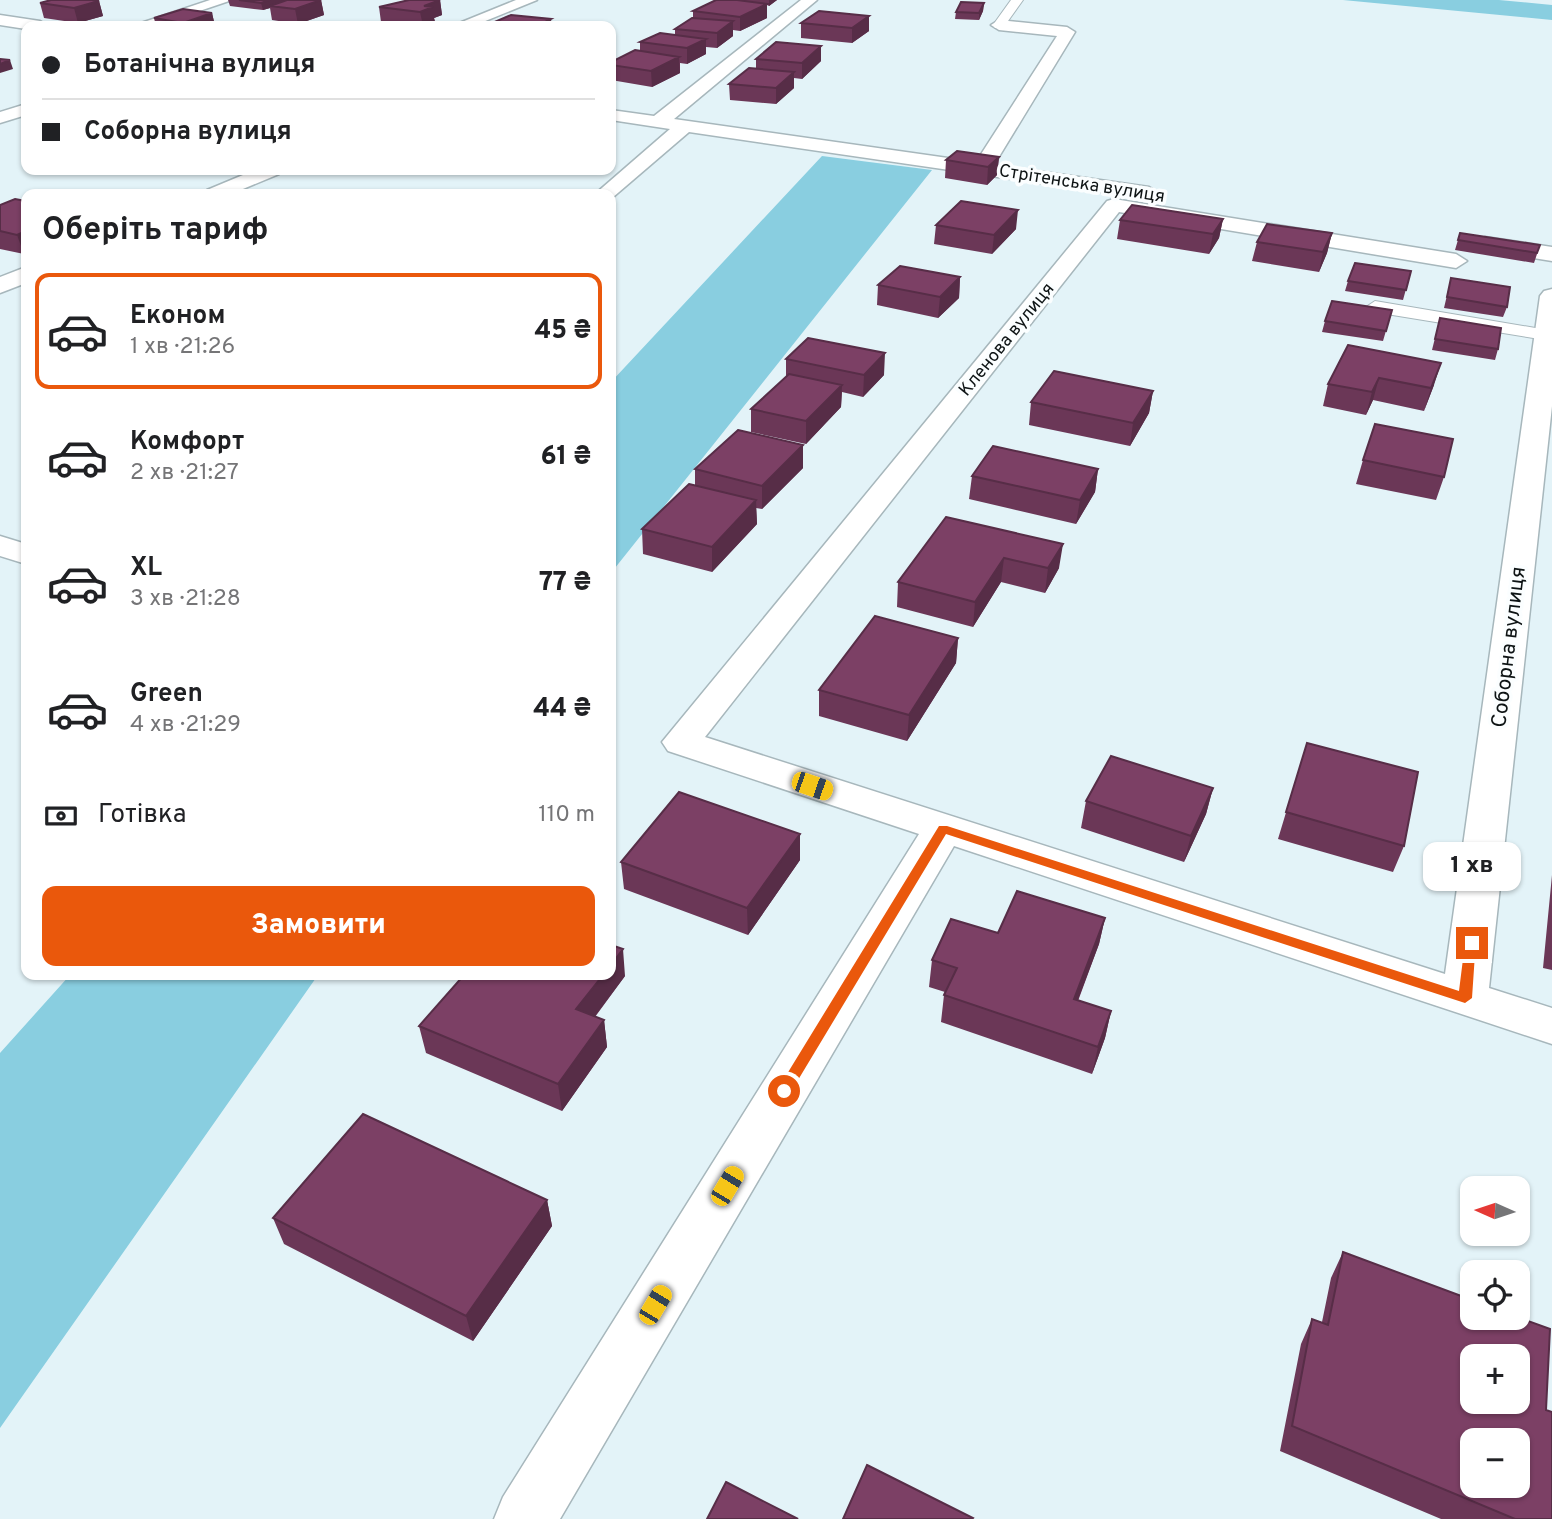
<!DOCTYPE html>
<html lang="uk">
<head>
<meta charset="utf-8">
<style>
	:root { --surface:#fff; --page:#f6f6f6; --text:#202124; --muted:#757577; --line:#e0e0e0; --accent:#ea580c }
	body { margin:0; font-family:Overpass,sans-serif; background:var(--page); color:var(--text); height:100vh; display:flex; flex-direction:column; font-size:26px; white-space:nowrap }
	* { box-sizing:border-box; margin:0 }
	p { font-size:23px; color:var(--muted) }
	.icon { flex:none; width:38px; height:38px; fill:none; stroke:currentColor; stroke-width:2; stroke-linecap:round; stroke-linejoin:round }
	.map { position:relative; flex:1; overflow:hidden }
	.details { position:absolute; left:21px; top:189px; width:595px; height:791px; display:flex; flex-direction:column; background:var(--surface); border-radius:14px; box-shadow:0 2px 5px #0004 }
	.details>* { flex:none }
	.guide { position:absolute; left:21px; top:21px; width:595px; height:154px; border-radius:14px; box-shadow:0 2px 5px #0004; display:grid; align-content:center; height:154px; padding:0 21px; background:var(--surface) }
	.needle { width:46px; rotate:273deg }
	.tools { position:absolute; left:1460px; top:1176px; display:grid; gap:14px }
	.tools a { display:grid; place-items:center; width:70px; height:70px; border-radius:14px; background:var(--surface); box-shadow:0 2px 5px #0004; font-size:35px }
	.end { position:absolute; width:32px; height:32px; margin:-16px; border:9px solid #ea580c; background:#fff; box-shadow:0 0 0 4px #fff }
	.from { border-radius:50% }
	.bubble { position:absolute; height:49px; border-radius:14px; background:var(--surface); box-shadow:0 2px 5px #0004; font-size:23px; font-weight:800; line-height:49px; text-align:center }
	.car { position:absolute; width:21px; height:42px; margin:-21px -10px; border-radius:9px; box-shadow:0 0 5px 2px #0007; background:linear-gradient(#f5c518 24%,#345 0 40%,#f5c518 0 76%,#345 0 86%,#f5c518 0) }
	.guide b { display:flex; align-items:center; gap:24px; height:66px; font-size:26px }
	.guide b+b { border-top:2px solid var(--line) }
	.guide i { width:18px; height:18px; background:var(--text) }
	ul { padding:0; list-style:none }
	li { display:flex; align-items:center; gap:21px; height:116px; margin:0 14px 10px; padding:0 7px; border:4px solid transparent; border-radius:14px }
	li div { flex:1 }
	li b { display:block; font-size:26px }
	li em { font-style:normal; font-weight:800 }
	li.on { border-color:var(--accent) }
	li>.icon { width:63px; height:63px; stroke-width:1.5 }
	h2 { padding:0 21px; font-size:32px; line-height:84px }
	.pay { display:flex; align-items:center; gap:18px; height:77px; padding:0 21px; font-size:26px }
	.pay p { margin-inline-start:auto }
	.action { display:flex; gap:14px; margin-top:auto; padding:14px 21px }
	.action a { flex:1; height:80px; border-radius:14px; background:var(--accent); color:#fff; font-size:28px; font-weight:800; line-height:80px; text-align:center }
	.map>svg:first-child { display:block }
	.green { fill:#89cee0 }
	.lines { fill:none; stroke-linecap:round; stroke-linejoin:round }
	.service-casing { stroke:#a7b7bc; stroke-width:2 }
	.minor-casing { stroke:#a7b7bc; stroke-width:3 }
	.service { fill:#fff; fill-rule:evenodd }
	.minor { fill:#fff; fill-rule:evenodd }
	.wall { fill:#6b3757 }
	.shaded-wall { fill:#572d47 }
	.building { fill:#7c4065; stroke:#572d47; stroke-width:2; fill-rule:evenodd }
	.route { fill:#ea580c }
	.labels { text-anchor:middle; stroke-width:7; stroke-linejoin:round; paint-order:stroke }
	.far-street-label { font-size:18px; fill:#0e1415; stroke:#fbfeff }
	.street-label { font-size:21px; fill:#0e1415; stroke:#fbfeff }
</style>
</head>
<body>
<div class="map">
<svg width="1552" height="1519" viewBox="0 0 1552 1519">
	<rect width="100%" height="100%" fill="#e3f3f8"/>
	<path class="green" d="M 1343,0 L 1499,0 L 1552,5 L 1552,20 Z
		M 822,156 L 932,170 L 611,573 L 611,382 Z
		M 70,975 L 318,975 L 0,1428 L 0,1053 Z"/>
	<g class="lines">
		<defs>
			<path id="service" d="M 1011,0 L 1023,0 L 1003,28 L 995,28 L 993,25 Z
				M 1375,301 L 1547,330 L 1552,331 L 1552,341 L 1368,311 L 1366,307 Z"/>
			<path id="minor" d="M 210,0 L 232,0 L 155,26 L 132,26 Z
				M 516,0 L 537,0 L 473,26 L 452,26 Z
				M 801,0 L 817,0 L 674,119 L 976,162 L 1057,36 L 999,30 L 991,25 L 999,20 L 1067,27 L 1075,32 L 994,165 L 1149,187 L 1159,193 L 1149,199 L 689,132 L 612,198 L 611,194 L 595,194 L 670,129 L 611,120 L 611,110 L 654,116 Z
				M 0,15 L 40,21 L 48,26 L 26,29 L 0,25 Z
				M 26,104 L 26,115 L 0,123 L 0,112 Z
				M 255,170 L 282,170 L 279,174 L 231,194 L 204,194 L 207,190 Z
				M 1114,199 L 1456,254 L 1467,261 L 1456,268 L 1119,212 L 705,737 L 1445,974 L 1540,296 L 1544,291 L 1552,289 L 1552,406 L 1489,988 L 1552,1008 L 1552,1044 L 954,846 L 560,1519 L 494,1519 L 503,1497 L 919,834 L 668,751 L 662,742 L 1107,201 Z
				M 1485,237 L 1552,247 L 1552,261 L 1477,249 L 1474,244 Z
				M 26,267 L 26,283 L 0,293 L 0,277 Z
				M 0,536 L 26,544 L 26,564 L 0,556 Z"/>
		</defs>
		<use href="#service" class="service-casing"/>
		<use href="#minor" class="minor-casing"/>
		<use href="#service" class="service"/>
		<use href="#minor" class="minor"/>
	</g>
	<path class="wall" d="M 228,0 L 321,0 L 324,15 L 298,24 L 272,20 L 270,8 L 263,10 L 230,6 Z
		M 440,0 L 442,15 L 434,18 L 435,22 L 424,26 L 381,22 L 379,7 Z
		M 716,0 L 777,0 L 769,6 L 767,5 L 767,18 L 740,31 L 733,30 L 733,36 L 717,48 L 706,47 L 706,54 L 687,64 L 680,63 L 680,73 L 652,87 L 611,80 L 611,62 L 640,51 L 640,42 L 675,35 L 675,29 L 693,18 L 693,11 Z
		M 99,1 L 103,16 L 78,23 L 44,18 L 40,3 Z
		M 984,3 L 983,11 L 979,20 L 955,19 L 956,12 Z
		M 212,13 L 215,26 L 156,26 L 154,18 Z
		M 869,16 L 869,31 L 852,43 L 801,38 L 801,23 Z
		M 821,46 L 821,61 L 802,79 L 794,78 L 794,88 L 776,104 L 730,100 L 729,84 L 756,68 L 756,59 Z
		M 999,157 L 997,175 L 987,185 L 945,178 L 946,160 Z
		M 15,199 L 24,254 L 0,249 L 0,205 Z
		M 1223,219 L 1219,238 L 1209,254 L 1117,239 L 1120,220 Z
		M 936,225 L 1016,229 L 992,254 L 934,244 Z
		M 1332,233 L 1327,253 L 1319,272 L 1252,261 L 1257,242 Z
		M 1460,233 L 1540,245 L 1534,263 L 1455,250 Z
		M 1411,271 L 1403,300 L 1345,291 L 1348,281 Z
		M 960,277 L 959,298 L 938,318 L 877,305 L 878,285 Z
		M 1451,278 L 1507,307 L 1503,317 L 1444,308 Z
		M 1392,310 L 1383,341 L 1322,332 L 1325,321 Z
		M 1440,318 L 1498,349 L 1495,360 L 1432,350 Z
		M 1348,345 L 1434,385 L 1424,411 L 1373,400 L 1366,415 L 1323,406 L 1328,384 Z
		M 786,359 L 884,375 L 863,397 L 842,392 L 841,407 L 806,444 L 751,432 L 751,409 L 786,377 Z
		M 1153,391 L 1149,413 L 1130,446 L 1029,425 L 1031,402 Z
		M 803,445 L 803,468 L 762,509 L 756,508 L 757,524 L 712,572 L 643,554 L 642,529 L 695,485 L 695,469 Z
		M 1363,460 L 1444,477 L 1436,500 L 1356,484 Z
		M 1098,469 L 1095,492 L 1076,524 L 969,499 L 972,476 Z
		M 946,517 L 1059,568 L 1045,593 L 1001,582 L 973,627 L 897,607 L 898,582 Z
		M 958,638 L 956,663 L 907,741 L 819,716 L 819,690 Z
		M 1307,743 L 1404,846 L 1393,872 L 1278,839 Z
		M 1213,788 L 1206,814 L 1184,862 L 1081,828 L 1086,801 Z
		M 800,834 L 800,860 L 748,935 L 624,889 L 621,862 Z
		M 1552,875 L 1552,970 L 1543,968 Z
		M 1105,918 L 1099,944 L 1078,1001 L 1111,1011 L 1105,1038 L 1092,1074 L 941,1022 L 944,995 L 945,992 L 929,987 L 932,960 L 998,933 Z
		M 625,976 L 595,1017 L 604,1020 L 607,1047 L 562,1111 L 426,1053 L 419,1026 Z
		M 547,1200 L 552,1226 L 473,1341 L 284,1244 L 273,1218 Z
		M 1343,1252 L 1546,1410 L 1552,1519 L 1441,1519 L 1280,1451 L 1301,1344 L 1312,1319 L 1322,1322 L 1331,1278 Z"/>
	<path class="shaded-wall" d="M 270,0 L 294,0 L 270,6 L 270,8 L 263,10 L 261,3 Z
		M 321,0 L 324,15 L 298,24 L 295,9 Z
		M 440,0 L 442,15 L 434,18 L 435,22 L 423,26 L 420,12 L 424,6 Z
		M 769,0 L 777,0 L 769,6 Z
		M 99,1 L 103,16 L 78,23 L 74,8 Z
		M 984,3 L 983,11 L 979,20 L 979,13 Z
		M 767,4 L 767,18 L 740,31 L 740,17 Z
		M 212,13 L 215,26 L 184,26 L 183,23 Z
		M 869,16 L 869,31 L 852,43 L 852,28 Z
		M 551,19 L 552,26 L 537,26 Z
		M 733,21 L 733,36 L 717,48 L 717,33 Z
		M 706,39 L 706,54 L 687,64 L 687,48 Z
		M 821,46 L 821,61 L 802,79 L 802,63 Z
		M 679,57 L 680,73 L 652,87 L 651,71 Z
		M 10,60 L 13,69 L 0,73 L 0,64 Z
		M 794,72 L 794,88 L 776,104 L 776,88 Z
		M 999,157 L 997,175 L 987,185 L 988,167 Z
		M 1018,210 L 1016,229 L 992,254 L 994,235 Z
		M 1223,219 L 1219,238 L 1209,254 L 1213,234 Z
		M 26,231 L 26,253 L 24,254 L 17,235 Z
		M 1332,233 L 1327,253 L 1319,272 L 1323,252 Z
		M 960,277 L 959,298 L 938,318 L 940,297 Z
		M 885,353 L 884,375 L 863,397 L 864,375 Z
		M 1441,363 L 1434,385 L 1424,411 L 1431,388 Z
		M 1379,378 L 1373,400 L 1366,415 L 1372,392 Z
		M 842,385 L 841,407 L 806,444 L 806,421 Z
		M 1153,391 L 1149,413 L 1130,446 L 1133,423 Z
		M 803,445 L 803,468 L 762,509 L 762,486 Z
		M 1098,469 L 1095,492 L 1076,524 L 1080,500 Z
		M 756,500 L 757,524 L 712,572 L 712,547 Z
		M 1063,544 L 1059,568 L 1045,593 L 1048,568 Z
		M 1004,558 L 1001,582 L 973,627 L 975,602 Z
		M 958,638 L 956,663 L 907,741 L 909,715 Z
		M 1213,788 L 1206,814 L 1184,862 L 1191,836 Z
		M 800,834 L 800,860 L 748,935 L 747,908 Z
		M 1105,918 L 1099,944 L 1068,1026 L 1074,999 Z
		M 623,949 L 625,976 L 580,1036 L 576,1009 L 603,975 L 611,975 L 611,965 Z
		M 1111,1011 L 1105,1038 L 1092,1074 L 1098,1047 Z
		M 604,1020 L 607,1047 L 562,1111 L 558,1084 Z
		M 547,1200 L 552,1226 L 473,1341 L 466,1316 Z"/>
	<path class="building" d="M 51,0 L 92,0 L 99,1 L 74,8 L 40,3 Z
		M 239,0 L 270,0 L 261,3 Z
		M 287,0 L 321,0 L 295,9 L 270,6 Z
		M 409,0 L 440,0 L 424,6 L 433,7 L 420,12 L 379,7 Z
		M 716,0 L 737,0 L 767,4 L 740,17 L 693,11 Z
		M 961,2 L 984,3 L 979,13 L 956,12 Z
		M 183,9 L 212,13 L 183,23 L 154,18 Z
		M 819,11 L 869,16 L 852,28 L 801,23 Z
		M 511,15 L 551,19 L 537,26 L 507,26 L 490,24 Z
		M 692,18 L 733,21 L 717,33 L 675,29 Z
		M 277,22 L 306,26 L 265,26 Z
		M 660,33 L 706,39 L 687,48 L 640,42 Z
		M 776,42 L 821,46 L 802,63 L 756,59 Z
		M 635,50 L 679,57 L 651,71 L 611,65 L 611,62 Z
		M 0,59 L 10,60 L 0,64 Z
		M 749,68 L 794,72 L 776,88 L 729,84 Z
		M 957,151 L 999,157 L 988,167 L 946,160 Z
		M 15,199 L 26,201 L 26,231 L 17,235 L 0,231 L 0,205 Z
		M 961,201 L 1018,210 L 994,235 L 936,225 Z
		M 1132,205 L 1223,219 L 1213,234 L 1120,220 Z
		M 1267,224 L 1332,233 L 1323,252 L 1257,242 Z
		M 1460,233 L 1540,245 L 1537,253 L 1458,240 Z
		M 1355,263 L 1411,271 L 1406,290 L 1348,281 Z
		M 900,266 L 960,277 L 940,297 L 878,285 Z
		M 1451,278 L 1510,287 L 1507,307 L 1447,297 Z
		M 1332,301 L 1392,310 L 1386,331 L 1325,321 Z
		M 1440,318 L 1501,328 L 1498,349 L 1435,339 Z
		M 808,338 L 885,353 L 864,375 L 786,359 Z
		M 1348,345 L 1441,363 L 1431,388 L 1379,378 L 1372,392 L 1328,384 Z
		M 1054,371 L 1153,391 L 1133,423 L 1031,402 Z
		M 789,374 L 842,385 L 806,421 L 751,409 Z
		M 1375,424 L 1453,439 L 1444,477 L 1363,460 Z
		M 738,430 L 803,445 L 762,486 L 695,469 Z
		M 993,446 L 1098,469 L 1080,500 L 972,476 Z
		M 689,484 L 756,500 L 712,547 L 642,529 Z
		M 946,517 L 1063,544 L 1048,568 L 1004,558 L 975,602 L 898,582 Z
		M 875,616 L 958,638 L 909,715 L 819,690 Z
		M 1307,743 L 1418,772 L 1404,846 L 1286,812 Z
		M 1111,756 L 1213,788 L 1191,836 L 1086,801 Z
		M 679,792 L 800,834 L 747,908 L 621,862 Z
		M 1017,891 L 1105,918 L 1074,999 L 1111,1011 L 1098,1047 L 944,995 L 957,968 L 932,960 L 951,919 L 998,933 Z
		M 611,945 L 623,949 L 611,965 Z
		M 464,975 L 603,975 L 576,1009 L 604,1020 L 558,1084 L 419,1026 Z
		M 363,1114 L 547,1200 L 466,1316 L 273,1218 Z
		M 1343,1252 L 1472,1300 L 1472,1318 L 1517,1317 L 1550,1329 L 1546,1410 L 1552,1412 L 1552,1519 L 1515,1519 L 1292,1426 L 1312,1319 L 1328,1325 ZM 1472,1356 L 1517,1356 L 1517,1402 L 1472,1402 ZM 1472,1440 L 1517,1440 L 1517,1486 L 1472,1486 Z
		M 867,1465 L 973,1518 L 972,1519 L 843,1519 Z
		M 726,1482 L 798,1519 L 707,1519 Z"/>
	<path class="route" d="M 939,826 L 947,826 L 1459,991 L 1465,943 L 1472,938 L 1476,939 L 1472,998 L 1465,1003 L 946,834 L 789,1095 L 779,1095 L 779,1087 Z"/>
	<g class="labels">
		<g class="far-street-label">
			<text transform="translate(1082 183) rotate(9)" y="6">Стрітенська вулиця</text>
			<text transform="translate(1006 339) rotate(-51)" y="6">Кленова вулиця</text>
		</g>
		<g class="street-label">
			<text transform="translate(1508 647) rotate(-83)" y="7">Соборна вулиця</text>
		</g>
	</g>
</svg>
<div class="tools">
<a><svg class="needle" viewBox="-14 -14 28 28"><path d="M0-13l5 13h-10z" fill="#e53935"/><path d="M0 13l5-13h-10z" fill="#757577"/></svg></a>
<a><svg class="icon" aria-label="locate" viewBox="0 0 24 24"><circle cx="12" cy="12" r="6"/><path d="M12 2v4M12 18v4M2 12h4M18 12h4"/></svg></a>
<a>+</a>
<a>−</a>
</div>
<i class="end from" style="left:784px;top:1091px"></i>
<i class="end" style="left:1472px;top:943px"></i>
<div class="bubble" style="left:1423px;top:842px;width:98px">1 хв</div>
<i class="car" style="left:812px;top:786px;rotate:109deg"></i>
<i class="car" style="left:727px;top:1186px;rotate:31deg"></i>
<i class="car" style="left:655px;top:1305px;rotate:31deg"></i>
<div class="guide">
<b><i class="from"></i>Ботанічна вулиця</b>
<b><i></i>Соборна вулиця</b>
</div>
<section class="details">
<h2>Оберіть тариф</h2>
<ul>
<li class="on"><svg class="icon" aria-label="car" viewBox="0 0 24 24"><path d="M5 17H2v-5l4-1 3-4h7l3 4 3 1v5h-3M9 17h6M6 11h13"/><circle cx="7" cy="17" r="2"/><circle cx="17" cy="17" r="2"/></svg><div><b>Економ</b><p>1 хв · 21:26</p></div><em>45 ₴</em></li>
<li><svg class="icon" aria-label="car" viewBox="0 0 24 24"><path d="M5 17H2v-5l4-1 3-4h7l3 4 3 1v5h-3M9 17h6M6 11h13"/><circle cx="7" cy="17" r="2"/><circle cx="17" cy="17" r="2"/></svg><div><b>Комфорт</b><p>2 хв · 21:27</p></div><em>61 ₴</em></li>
<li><svg class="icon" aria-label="car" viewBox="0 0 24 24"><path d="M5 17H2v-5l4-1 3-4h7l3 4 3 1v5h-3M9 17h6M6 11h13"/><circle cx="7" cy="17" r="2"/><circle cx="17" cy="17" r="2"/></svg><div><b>XL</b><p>3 хв · 21:28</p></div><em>77 ₴</em></li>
<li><svg class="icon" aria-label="car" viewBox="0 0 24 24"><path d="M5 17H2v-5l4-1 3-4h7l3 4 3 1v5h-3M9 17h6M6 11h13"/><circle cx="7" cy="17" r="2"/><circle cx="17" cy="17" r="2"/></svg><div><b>Green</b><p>4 хв · 21:29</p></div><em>44 ₴</em></li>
</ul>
<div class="pay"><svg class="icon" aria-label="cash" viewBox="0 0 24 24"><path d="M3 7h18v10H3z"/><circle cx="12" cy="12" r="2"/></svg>Готівка<p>110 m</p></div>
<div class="action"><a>Замовити</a></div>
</section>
</div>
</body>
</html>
